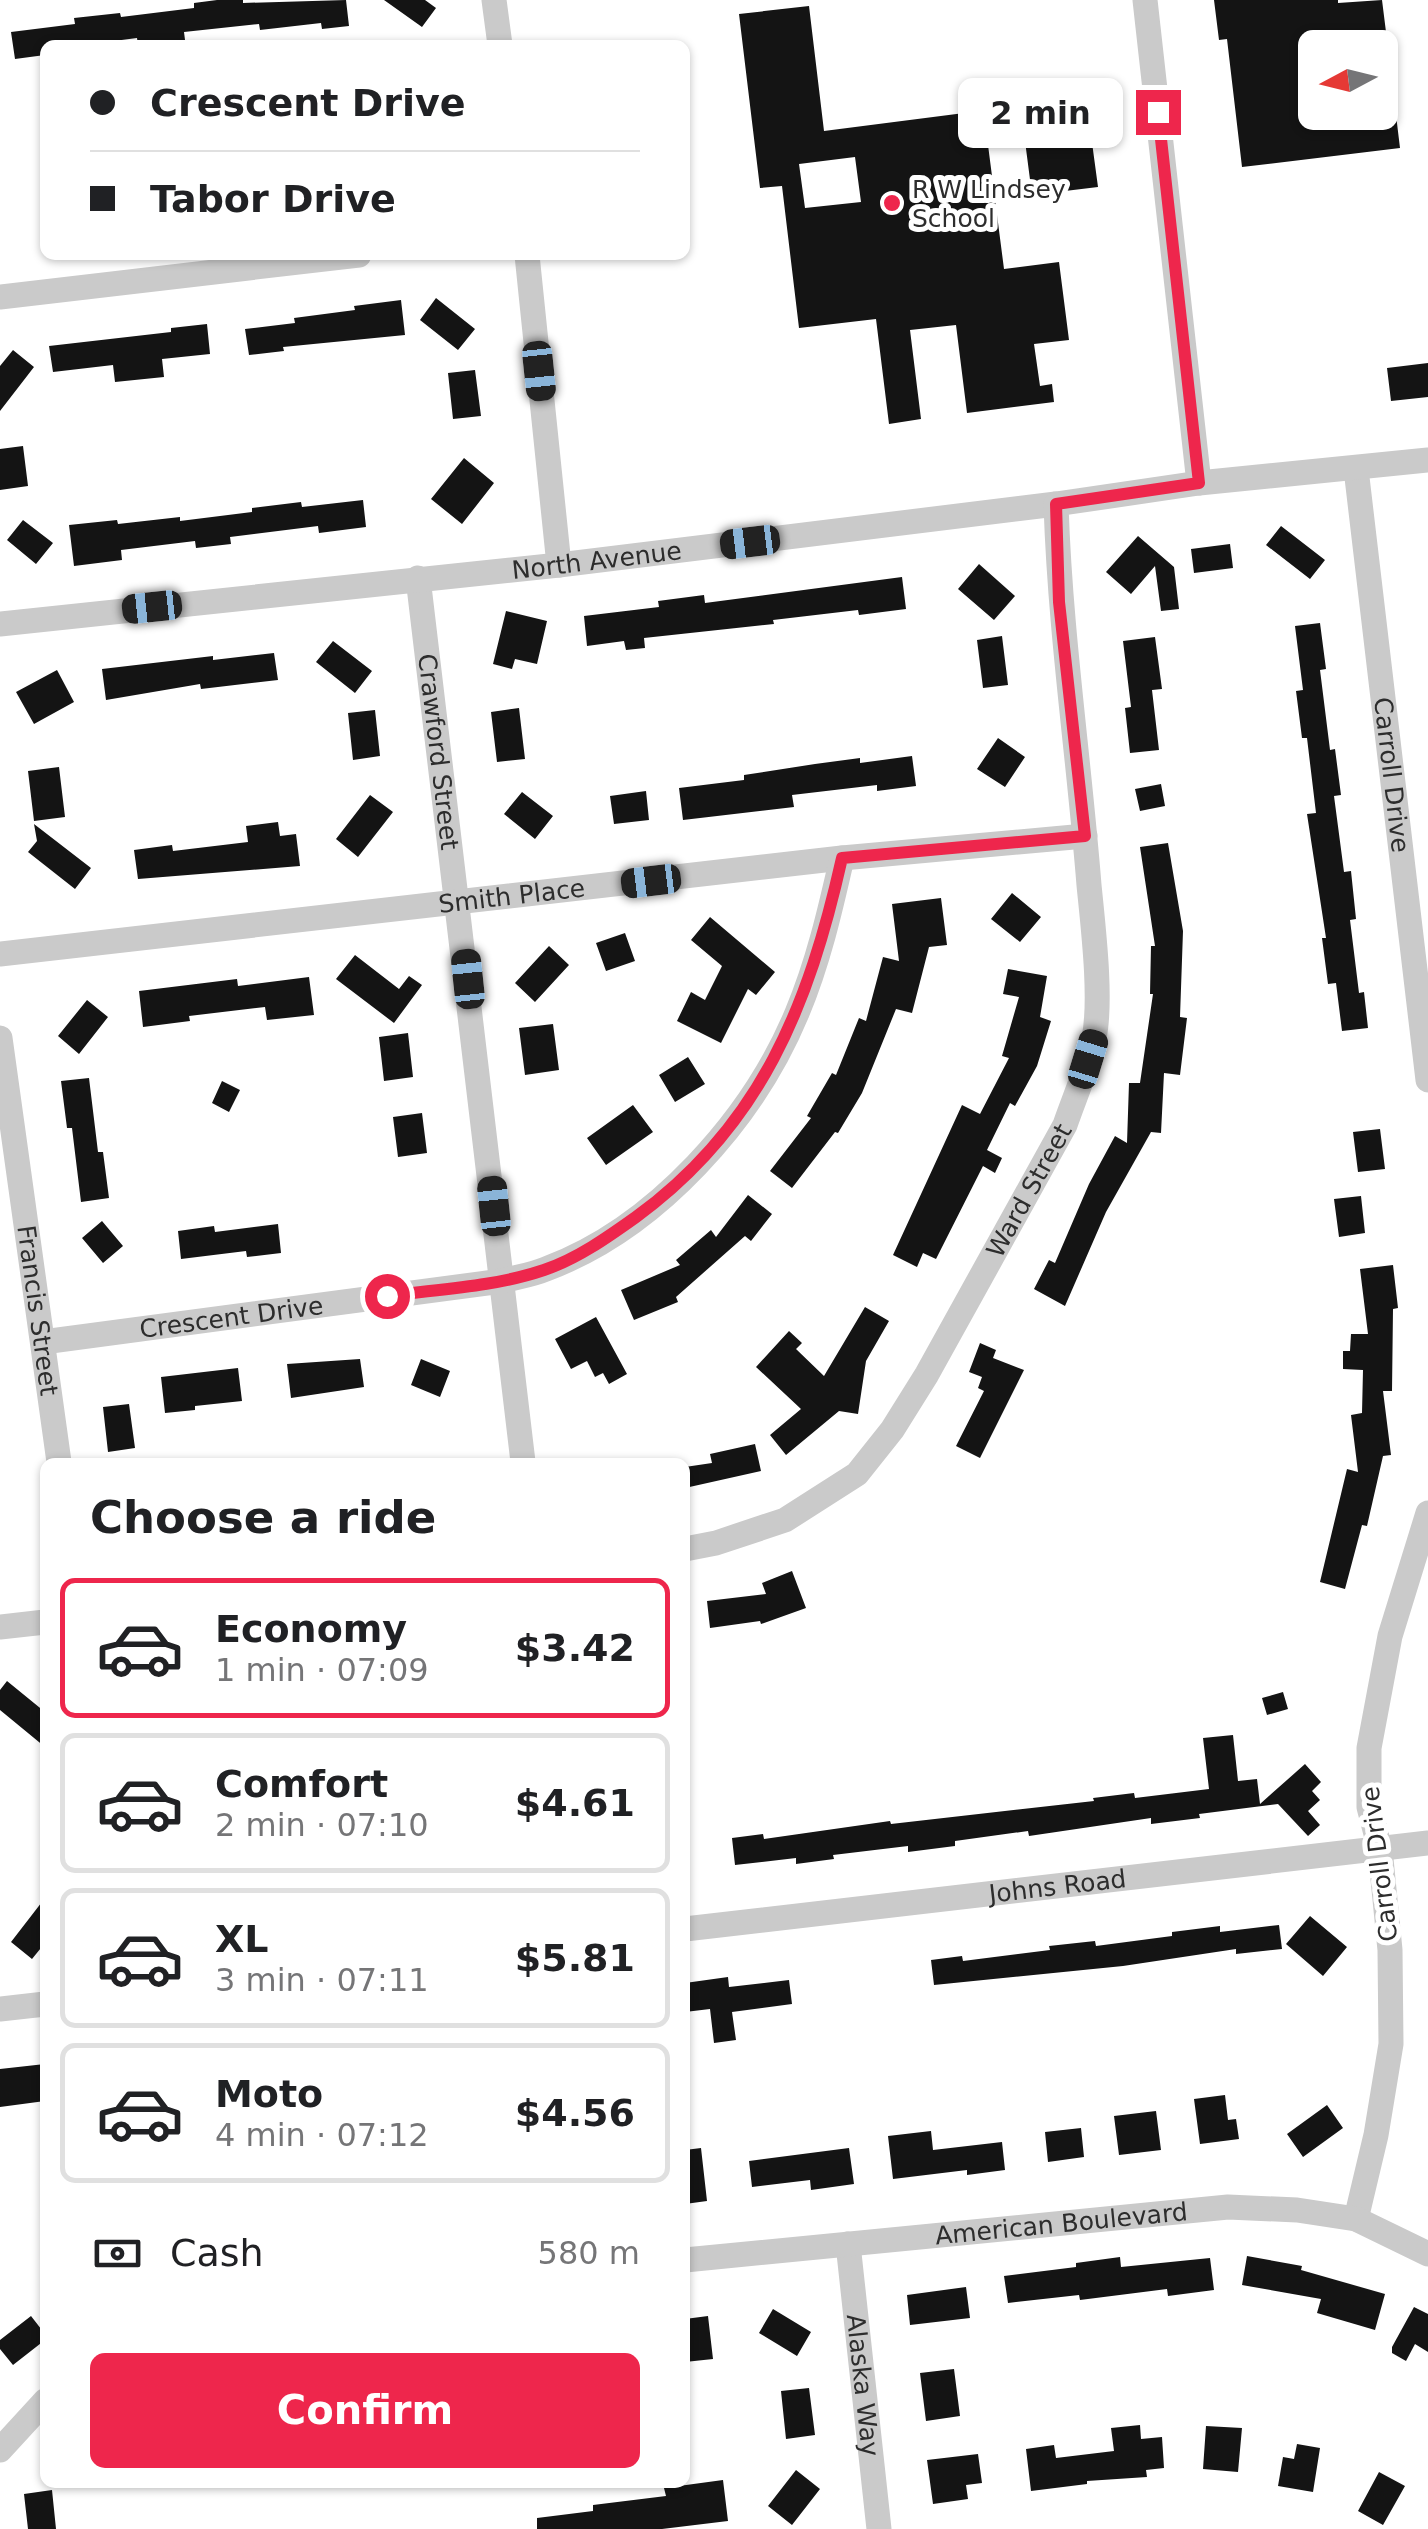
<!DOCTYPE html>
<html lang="en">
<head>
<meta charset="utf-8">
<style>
	:root { --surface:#fff; --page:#f6f6f6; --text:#202124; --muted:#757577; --line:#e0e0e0; --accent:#ee264c }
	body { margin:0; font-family:"DejaVu Sans",sans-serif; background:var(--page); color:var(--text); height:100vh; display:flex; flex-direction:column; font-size:38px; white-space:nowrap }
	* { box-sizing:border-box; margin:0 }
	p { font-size:32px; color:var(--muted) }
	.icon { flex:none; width:55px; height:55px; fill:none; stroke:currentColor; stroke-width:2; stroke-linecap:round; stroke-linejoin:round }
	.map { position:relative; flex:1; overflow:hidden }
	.side { position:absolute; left:40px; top:1458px; width:650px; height:1030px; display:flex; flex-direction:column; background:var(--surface); border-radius:15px; box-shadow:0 2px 8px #0004 }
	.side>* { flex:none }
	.guide { position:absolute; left:40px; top:40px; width:650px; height:220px; border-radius:15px; box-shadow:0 2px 8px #0004; display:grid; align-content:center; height:220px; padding:0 50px; background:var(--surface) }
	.needle { width:65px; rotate:263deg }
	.buttons { position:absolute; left:1298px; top:30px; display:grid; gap:20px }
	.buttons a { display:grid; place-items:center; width:100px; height:100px; border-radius:15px; background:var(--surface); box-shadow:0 2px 8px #0004; font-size:50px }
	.end { position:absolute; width:45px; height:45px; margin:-22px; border:12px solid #ee264c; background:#fff; box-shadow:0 0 0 5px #fff }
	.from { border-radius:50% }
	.bubble { position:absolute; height:70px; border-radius:15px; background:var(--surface); box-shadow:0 2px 8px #0004; font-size:32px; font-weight:700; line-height:70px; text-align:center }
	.car { position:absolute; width:30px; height:60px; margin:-30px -15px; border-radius:12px; box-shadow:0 0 8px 2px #0007; background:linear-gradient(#222 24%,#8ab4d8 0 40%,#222 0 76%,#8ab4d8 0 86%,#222 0) }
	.guide b { display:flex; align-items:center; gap:35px; height:95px; font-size:38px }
	.guide b+b { border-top:2px solid var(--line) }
	.guide i { width:25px; height:25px; background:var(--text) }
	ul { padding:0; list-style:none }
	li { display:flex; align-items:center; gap:30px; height:140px; margin:0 20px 15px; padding:0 30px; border:5px solid var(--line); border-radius:15px }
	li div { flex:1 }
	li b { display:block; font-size:38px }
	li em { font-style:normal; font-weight:700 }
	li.active { border-color:var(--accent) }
	li>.icon { width:90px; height:90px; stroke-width:1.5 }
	h2 { padding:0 50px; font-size:45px; line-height:120px }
	.pay { display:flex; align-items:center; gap:25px; height:110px; padding:0 50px; font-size:38px }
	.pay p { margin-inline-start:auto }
	.primary-button { display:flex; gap:20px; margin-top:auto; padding:20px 50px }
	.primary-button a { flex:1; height:115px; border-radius:15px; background:var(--accent); color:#fff; font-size:40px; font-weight:700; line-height:115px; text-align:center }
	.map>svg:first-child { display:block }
	.building { fill:#141414; fill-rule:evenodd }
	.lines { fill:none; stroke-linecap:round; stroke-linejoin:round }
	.minor { stroke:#cacaca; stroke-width:25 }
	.route { stroke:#ee264c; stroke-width:12 }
	.poi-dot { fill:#ee264c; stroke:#fff; stroke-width:4 }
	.labels { text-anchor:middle; stroke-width:10; stroke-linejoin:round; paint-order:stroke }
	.poi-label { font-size:25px; fill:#2d2d2d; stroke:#fff; text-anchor:start }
	.street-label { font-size:25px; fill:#2d2d2d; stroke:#fff }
</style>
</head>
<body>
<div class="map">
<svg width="1428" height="2529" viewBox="0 0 1428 2529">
	<rect width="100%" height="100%" fill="#fff"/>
	<path class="building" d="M 217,0 L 243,0 L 243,3 L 346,0 L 349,26 L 322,29 L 321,23 L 260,30 L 259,24 L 184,32 L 185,40 L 148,45 L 138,45 L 137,38 L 83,45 L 45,45 L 45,55 L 15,59 L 11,32 L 75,24 L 74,18 L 120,13 L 121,17 L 194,8 L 194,3 Z
		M 384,0 L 425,0 L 436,8 L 422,27 Z
		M 1214,0 L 1338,0 L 1338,3 L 1382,0 L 1388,48 L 1315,48 L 1315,112 L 1380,112 L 1380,75 L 1391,74 L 1400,148 L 1242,167 L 1227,39 L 1219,40 Z
		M 809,6 L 824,131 L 972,112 L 970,96 L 1048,86 L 1050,103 L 1086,98 L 1098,187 L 1032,195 L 1025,141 L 988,145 L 1004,269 L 1059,262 L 1069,340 L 1034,344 L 1040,386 L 1052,384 L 1054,402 L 967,413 L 956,325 L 910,330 L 921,419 L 889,424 L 876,319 L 799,328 L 782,186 L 760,188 L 739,14 ZM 855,157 L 861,202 L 805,208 L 799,164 Z
		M 436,298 L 475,329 L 458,350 L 420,320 Z
		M 401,300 L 405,335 L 283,347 L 284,351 L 249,355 L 245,329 L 295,323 L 294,318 L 355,310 L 354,306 Z
		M 207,324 L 210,354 L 162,359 L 164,377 L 115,382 L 113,365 L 53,372 L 49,346 L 171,332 L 171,328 Z
		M 13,350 L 34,367 L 0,411 L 0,366 Z
		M 1428,363 L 1428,397 L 1391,401 L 1387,368 Z
		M 475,370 L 481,416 L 453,419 L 448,373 Z
		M 23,446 L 28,486 L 0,490 L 0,449 Z
		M 464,458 L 494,483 L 462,524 L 431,499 Z
		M 363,500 L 366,527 L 319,533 L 318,526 L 230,537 L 231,544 L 196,548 L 195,541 L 121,550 L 122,560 L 74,566 L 69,525 L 117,520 L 118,524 L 180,517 L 180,521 L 252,512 L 252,508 L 301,502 L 302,507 Z
		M 23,520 L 53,543 L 36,564 L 7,540 Z
		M 1281,526 L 1325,560 L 1310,579 L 1266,545 Z
		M 1138,536 L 1174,567 L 1179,609 L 1161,611 L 1155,566 L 1131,594 L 1106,572 Z
		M 1230,544 L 1233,568 L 1194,573 L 1191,549 Z
		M 979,564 L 1015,596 L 994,620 L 958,589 Z
		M 902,577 L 906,609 L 859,615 L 858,610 L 773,620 L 774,624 L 644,638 L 645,648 L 626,650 L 624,641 L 587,646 L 584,616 L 659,607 L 658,601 L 704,595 L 705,603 Z
		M 506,611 L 547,621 L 537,664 L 515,659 L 512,669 L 493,664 Z
		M 1320,623 L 1326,669 L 1320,670 L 1330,750 L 1335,749 L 1341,795 L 1334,796 L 1344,872 L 1351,871 L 1356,919 L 1350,920 L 1359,993 L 1364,992 L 1368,1028 L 1342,1031 L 1336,983 L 1328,984 L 1322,938 L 1326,938 L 1307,814 L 1316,813 L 1307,738 L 1302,738 L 1296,691 L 1303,690 L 1295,626 Z
		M 1002,636 L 1008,685 L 983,688 L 977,640 Z
		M 1155,637 L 1162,689 L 1152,690 L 1159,750 L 1130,753 L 1125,708 L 1131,707 L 1123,641 Z
		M 333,641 L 372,671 L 355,693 L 316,662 Z
		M 274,653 L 278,680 L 201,689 L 200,684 L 106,700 L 102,669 L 213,656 L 213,660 Z
		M 57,670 L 74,702 L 34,724 L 16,692 Z
		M 519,708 L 525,759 L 497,762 L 491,712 Z
		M 375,710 L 380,756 L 353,760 L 348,713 Z
		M 998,738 L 1025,757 L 1005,787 L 977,769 Z
		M 912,756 L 916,786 L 877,791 L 877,785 L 792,795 L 794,807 L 683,820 L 679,788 L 744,780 L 744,775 L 815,764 L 860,758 L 860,763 Z
		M 59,767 L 65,817 L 34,821 L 28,771 Z
		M 1161,784 L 1165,806 L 1140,811 L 1135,789 Z
		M 646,791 L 649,820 L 614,824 L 610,796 Z
		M 522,792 L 553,816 L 535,839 L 504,814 Z
		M 370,795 L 393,812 L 358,857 L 336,839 Z
		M 278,822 L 280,836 L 296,834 L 300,866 L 138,879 L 134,850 L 172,845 L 173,851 L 248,842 L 246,826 Z
		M 34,824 L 91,868 L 75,889 L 28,852 L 37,841 Z
		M 1168,843 L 1183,931 L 1180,1017 L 1187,1018 L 1180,1075 L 1164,1073 L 1161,1133 L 1151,1132 L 1106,1212 L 1065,1306 L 1034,1289 L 1049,1260 L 1055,1263 L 1089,1184 L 1115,1136 L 1127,1143 L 1129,1083 L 1140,1083 L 1153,994 L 1150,994 L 1151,946 L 1155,946 L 1140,847 Z
		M 1012,893 L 1041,917 L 1020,942 L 991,919 Z
		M 941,898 L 947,945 L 929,947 L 912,1013 L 896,1009 L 862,1093 L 838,1133 L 835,1132 L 792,1188 L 770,1171 L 811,1118 L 807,1116 L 832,1073 L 836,1075 L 859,1018 L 866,1021 L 883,957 L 899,961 L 892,904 Z
		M 710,917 L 775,972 L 756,995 L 748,989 L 721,1043 L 677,1021 L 691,992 L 705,1000 L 722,966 L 691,940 Z
		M 625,933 L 635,961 L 606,971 L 596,943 Z
		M 549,946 L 569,965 L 535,1002 L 515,983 Z
		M 355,955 L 399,989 L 409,976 L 422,985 L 394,1023 L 336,979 Z
		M 1008,969 L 1047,976 L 1040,1017 L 1051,1021 L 1037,1066 L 1015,1106 L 1010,1103 L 987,1150 L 1002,1158 L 995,1173 L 983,1166 L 936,1259 L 923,1253 L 917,1267 L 893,1255 L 962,1105 L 980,1114 L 1009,1058 L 1002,1056 L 1019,997 L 1003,994 Z
		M 309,977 L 314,1015 L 267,1020 L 265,1007 L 189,1016 L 190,1021 L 143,1027 L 139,991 L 237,979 L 238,986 Z
		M 87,1000 L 108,1017 L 79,1054 L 58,1036 Z
		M 553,1024 L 559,1070 L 525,1075 L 519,1028 Z
		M 408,1033 L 413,1077 L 384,1081 L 379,1037 Z
		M 688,1057 L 705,1084 L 675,1102 L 659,1075 Z
		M 89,1078 L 98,1152 L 103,1152 L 109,1198 L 81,1202 L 72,1128 L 67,1128 L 61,1081 Z
		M 222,1081 L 240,1090 L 229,1112 L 212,1103 Z
		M 633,1105 L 653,1132 L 606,1165 L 587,1138 Z
		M 422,1113 L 427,1153 L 398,1157 L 393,1117 Z
		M 1380,1129 L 1385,1169 L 1358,1172 L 1353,1132 Z
		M 748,1195 L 772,1214 L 751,1241 L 745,1236 L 676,1297 L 678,1302 L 634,1320 L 621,1290 L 680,1265 L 676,1260 L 711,1230 L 716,1237 Z
		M 1361,1196 L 1365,1233 L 1339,1237 L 1334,1199 Z
		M 102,1221 L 123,1246 L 103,1263 L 82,1238 Z
		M 278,1224 L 281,1253 L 247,1257 L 246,1251 L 181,1259 L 178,1231 L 214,1226 L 215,1232 Z
		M 1393,1265 L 1398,1308 L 1393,1309 L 1392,1391 L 1383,1391 L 1391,1455 L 1383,1456 L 1367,1526 L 1362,1525 L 1345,1589 L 1320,1582 L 1347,1469 L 1358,1472 L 1351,1415 L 1362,1413 L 1363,1370 L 1343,1369 L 1343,1351 L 1350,1351 L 1351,1334 L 1368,1334 L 1360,1269 Z
		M 865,1307 L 889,1321 L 866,1361 L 858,1414 L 839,1411 L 786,1455 L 770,1435 L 801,1409 L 756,1367 L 789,1331 L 802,1343 L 796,1349 L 824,1376 Z
		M 596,1317 L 627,1374 L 609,1384 L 603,1373 L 595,1377 L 587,1361 L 571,1369 L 555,1339 Z
		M 980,1343 L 996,1350 L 993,1358 L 1024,1370 L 980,1458 L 956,1446 L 984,1391 L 978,1388 L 982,1377 L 969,1372 Z
		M 360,1359 L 364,1387 L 291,1398 L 287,1364 Z
		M 421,1359 L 450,1371 L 440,1397 L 411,1385 Z
		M 238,1368 L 242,1401 L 195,1406 L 195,1410 L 165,1413 L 161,1377 Z
		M 129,1404 L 135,1448 L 108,1452 L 103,1407 Z
		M 755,1444 L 761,1471 L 685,1488 L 685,1467 L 712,1463 L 710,1454 Z
		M 792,1571 L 806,1608 L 761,1624 L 760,1621 L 710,1628 L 707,1601 L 766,1594 L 762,1583 Z
		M 7,1681 L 45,1712 L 45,1747 L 0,1710 L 0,1690 Z
		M 1283,1692 L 1288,1709 L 1267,1715 L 1262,1698 Z
		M 1233,1735 L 1238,1781 L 1257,1779 L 1260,1804 L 1305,1764 L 1321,1782 L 1312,1791 L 1320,1800 L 1308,1811 L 1320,1825 L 1308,1836 L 1278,1804 L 1199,1814 L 1200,1818 L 1151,1824 L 1151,1818 L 1029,1836 L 1028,1831 L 955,1841 L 955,1846 L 908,1852 L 908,1846 L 833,1855 L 834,1859 L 796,1864 L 796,1858 L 735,1865 L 732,1838 L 763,1834 L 764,1839 L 890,1821 L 891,1824 L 1094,1801 L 1093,1798 L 1134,1793 L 1135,1798 L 1209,1789 L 1203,1738 Z
		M 45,1898 L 45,1943 L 32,1959 L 11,1942 Z
		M 1310,1916 L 1347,1947 L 1323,1976 L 1286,1944 Z
		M 1279,1925 L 1282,1949 L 1236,1954 L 1236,1949 L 1123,1966 L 934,1985 L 931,1960 L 962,1956 L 963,1961 L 1050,1950 L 1049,1946 L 1095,1941 L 1096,1946 L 1172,1936 L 1172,1932 L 1220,1926 L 1220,1932 Z
		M 728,1977 L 729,1987 L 789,1980 L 792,2004 L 732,2012 L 736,2040 L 714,2043 L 710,2009 L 685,2012 L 685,1983 Z
		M 45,2064 L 45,2101 L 0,2107 L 0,2069 Z
		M 1225,2095 L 1228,2120 L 1236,2119 L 1239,2139 L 1200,2144 L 1194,2099 Z
		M 1327,2105 L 1343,2128 L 1303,2157 L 1287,2134 Z
		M 1156,2111 L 1161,2150 L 1119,2155 L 1114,2116 Z
		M 1081,2128 L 1084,2157 L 1048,2162 L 1045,2132 Z
		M 931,2131 L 933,2150 L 1002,2142 L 1005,2170 L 967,2175 L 967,2170 L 893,2179 L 888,2136 Z
		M 701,2148 L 707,2201 L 685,2204 L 685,2150 Z
		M 849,2148 L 854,2184 L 811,2190 L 810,2180 L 752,2187 L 749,2161 Z
		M 1247,2256 L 1302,2266 L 1301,2270 L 1385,2294 L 1375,2330 L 1317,2313 L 1321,2299 L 1242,2285 Z
		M 1120,2257 L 1121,2267 L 1210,2258 L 1214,2290 L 1168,2296 L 1167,2289 L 1080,2300 L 1079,2295 L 1008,2303 L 1004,2276 L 1076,2267 L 1076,2263 Z
		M 966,2287 L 970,2318 L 910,2325 L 907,2295 Z
		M 1414,2307 L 1428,2314 L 1428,2352 L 1415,2344 L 1406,2361 L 1392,2353 L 1392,2347 Z
		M 773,2309 L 811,2332 L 797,2356 L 759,2333 Z
		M 31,2316 L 45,2334 L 45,2340 L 13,2365 L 0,2349 L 0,2340 Z
		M 708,2316 L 713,2359 L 685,2362 L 685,2319 Z
		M 954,2369 L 960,2416 L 926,2421 L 920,2373 Z
		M 809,2388 L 815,2435 L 786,2439 L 781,2391 Z
		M 1140,2425 L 1141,2439 L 1162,2437 L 1164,2468 L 1146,2470 L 1147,2477 L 1087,2481 L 1087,2484 L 1031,2491 L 1026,2449 L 1054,2445 L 1056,2458 L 1114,2451 L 1111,2428 Z
		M 1206,2426 L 1242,2428 L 1238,2472 L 1203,2469 Z
		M 1297,2444 L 1320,2448 L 1313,2492 L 1278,2486 L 1283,2457 L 1294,2459 Z
		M 978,2454 L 982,2483 L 966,2485 L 968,2499 L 933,2504 L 927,2460 Z
		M 796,2470 L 820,2489 L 792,2525 L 768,2506 Z
		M 1379,2472 L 1405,2486 L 1383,2525 L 1358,2511 Z
		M 723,2480 L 728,2521 L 662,2529 L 537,2529 L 537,2518 L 593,2511 L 593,2505 L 666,2496 L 664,2488 Z
		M 52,2490 L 56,2529 L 28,2529 L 24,2494 Z"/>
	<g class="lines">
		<g class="minor">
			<path d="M 494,0 L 500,45"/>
			<path d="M 1145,0 L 1199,483"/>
			<path d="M 527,255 L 559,565"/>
			<path d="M 0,297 L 359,255"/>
			<path id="s1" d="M 1356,469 L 1428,1080"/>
			<path id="s2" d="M 418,578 L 523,1462"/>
			<path id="s3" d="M 0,624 L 559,565 L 1056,504 L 1199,483 L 1428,460"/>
			<path id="s4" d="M 0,954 L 842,858 L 1085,836"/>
			<path id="s5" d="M 0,1038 L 59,1462"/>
			<path id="s6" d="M 43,1342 L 502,1281 C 517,1277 532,1275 546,1269 C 656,1228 753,1119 797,1013 C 818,963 830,911 842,858"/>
			<path id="s7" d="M 685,1549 L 716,1543 L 785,1520 L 857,1474 L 892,1430 L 927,1374 L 1065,1125 C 1075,1096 1088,1067 1094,1038 C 1102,999 1093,926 1089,885 C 1079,758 1060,632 1056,504"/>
			<path d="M 0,1627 L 45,1622"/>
			<path id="s8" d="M 685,1929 L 1428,1843"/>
			<path d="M 0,2009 L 45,2004"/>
			<path d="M 1356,2219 L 1376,2135 L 1391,2044 L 1390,1950 L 1380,1849 L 1369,1807 L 1369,1748 L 1390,1636 L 1428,1513"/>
			<path id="s9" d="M 848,2244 L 879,2529"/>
			<path id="s10" d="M 685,2260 L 1228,2207 L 1297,2210 L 1356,2219 L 1428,2254"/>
			<path d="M 0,2450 L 45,2401"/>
		</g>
	</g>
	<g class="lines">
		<path class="route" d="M 387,1296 C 439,1289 494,1287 544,1270 C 577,1259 608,1237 636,1217 C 761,1126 809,1005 842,858 L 1085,836 L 1059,602 L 1056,504 L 1199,483 L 1158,112"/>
	</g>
	<circle class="poi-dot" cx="892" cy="203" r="10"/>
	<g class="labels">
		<g class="poi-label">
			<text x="912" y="198">R W Lindsey<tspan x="912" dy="29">School</tspan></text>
		</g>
		<g class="street-label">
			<text dy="9" stroke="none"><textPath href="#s3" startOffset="600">North Avenue</textPath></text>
			<text dy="9" stroke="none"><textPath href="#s2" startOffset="175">Crawford Street</textPath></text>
			<text dy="9" stroke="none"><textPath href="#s1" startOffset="308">Carroll Drive</textPath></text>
			<text dy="9" stroke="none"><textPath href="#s4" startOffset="515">Smith Place</textPath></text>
			<text dy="9" stroke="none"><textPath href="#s7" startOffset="522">Ward Street</textPath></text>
			<text dy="9" stroke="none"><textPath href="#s5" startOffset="275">Francis Street</textPath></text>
			<text dy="9" stroke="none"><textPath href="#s6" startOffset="190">Crescent Drive</textPath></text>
			<text transform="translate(1379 1864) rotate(-97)" y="9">Carroll Drive</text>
			<text dy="9" stroke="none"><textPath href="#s8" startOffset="375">Johns Road</textPath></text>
			<text dy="9" stroke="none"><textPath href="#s10" startOffset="378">American Boulevard</textPath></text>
			<text dy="9" stroke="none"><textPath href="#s9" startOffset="142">Alaska Way</textPath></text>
		</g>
	</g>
</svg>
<div class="buttons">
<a><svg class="needle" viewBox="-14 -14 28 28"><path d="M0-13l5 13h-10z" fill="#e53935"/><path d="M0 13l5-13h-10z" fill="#757577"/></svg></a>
</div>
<i class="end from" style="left:387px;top:1296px"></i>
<i class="end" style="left:1158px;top:112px"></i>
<div class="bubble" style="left:958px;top:78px;width:165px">2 min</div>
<i class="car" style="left:539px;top:371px;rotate:174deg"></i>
<i class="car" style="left:750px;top:542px;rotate:263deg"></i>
<i class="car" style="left:152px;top:607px;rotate:264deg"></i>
<i class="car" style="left:651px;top:881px;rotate:263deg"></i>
<i class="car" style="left:468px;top:979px;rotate:354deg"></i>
<i class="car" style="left:1088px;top:1059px;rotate:17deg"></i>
<i class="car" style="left:494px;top:1206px;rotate:354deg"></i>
<div class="guide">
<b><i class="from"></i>Crescent Drive</b>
<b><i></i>Tabor Drive</b>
</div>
<section class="side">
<h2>Choose a ride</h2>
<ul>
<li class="active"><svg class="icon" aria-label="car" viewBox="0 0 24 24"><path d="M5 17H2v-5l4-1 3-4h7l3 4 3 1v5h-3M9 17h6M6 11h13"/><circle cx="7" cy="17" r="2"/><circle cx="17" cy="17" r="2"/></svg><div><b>Economy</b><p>1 min · 07:09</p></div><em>$3.42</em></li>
<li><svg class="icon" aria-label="car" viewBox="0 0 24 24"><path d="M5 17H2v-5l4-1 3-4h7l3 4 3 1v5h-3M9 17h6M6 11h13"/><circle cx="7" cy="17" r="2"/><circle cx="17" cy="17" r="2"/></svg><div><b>Comfort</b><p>2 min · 07:10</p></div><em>$4.61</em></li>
<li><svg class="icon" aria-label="car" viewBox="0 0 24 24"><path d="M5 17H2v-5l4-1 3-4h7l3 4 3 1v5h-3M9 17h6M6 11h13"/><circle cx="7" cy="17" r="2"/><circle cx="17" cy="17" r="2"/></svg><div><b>XL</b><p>3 min · 07:11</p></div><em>$5.81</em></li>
<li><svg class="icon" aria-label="car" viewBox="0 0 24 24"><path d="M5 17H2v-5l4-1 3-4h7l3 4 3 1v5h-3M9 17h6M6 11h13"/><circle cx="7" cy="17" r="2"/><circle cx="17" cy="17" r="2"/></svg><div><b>Moto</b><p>4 min · 07:12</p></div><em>$4.56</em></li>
</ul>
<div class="pay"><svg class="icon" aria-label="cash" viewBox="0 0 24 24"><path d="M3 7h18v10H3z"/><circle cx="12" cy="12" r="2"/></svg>Cash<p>580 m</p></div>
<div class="primary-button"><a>Confirm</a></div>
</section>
</div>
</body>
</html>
